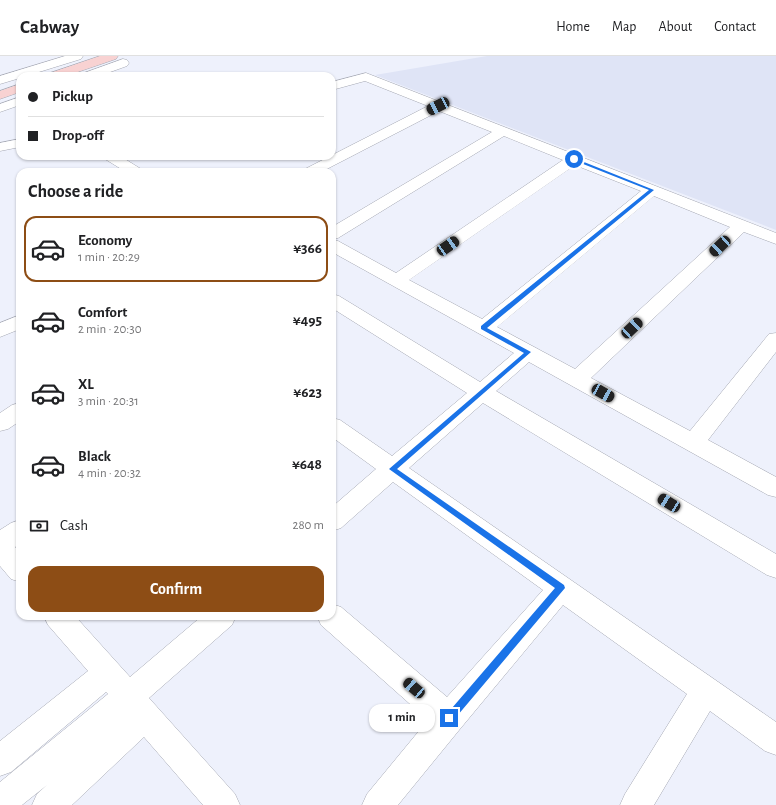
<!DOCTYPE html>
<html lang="en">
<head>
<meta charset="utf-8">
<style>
	:root { --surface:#fff; --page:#f6f6f6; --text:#202124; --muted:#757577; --line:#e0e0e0; --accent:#8d4d15 }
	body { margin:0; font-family:"Alegreya Sans",sans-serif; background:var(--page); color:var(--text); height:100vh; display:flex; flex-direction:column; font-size:15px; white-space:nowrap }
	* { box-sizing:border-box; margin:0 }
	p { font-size:13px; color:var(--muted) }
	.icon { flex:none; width:22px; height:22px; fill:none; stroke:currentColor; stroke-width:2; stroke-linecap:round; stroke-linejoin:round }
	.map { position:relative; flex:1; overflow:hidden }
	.drawer { position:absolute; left:16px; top:112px; width:320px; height:452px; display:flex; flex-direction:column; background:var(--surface); border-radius:12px; box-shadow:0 1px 3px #0004 }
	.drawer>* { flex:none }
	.top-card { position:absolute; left:16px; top:16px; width:320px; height:88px; border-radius:12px; box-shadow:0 1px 3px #0004; display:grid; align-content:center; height:88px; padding:0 12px; background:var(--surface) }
	.end { position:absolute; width:18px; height:18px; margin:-9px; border:5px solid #1a73e8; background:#fff; box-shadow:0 0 0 2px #fff }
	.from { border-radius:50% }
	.bubble { position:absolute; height:28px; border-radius:12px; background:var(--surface); box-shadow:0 1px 3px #0004; font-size:13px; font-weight:700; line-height:28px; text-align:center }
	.car { position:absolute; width:12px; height:24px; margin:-12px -6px; border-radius:5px; box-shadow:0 0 3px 1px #0007; background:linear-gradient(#222 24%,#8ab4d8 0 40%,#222 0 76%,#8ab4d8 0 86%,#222 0) }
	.top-card b { display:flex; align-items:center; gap:14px; height:38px; font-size:15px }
	.top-card b+b { border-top:1px solid var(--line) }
	.top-card i { width:10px; height:10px; background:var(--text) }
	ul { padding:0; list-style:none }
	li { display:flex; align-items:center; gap:12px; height:66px; margin:0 8px 6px; padding:0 4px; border:2px solid transparent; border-radius:12px }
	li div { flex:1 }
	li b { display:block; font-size:15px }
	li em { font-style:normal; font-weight:700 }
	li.active { border-color:var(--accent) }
	li>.icon { width:36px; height:36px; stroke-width:1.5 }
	h2 { padding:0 12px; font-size:18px; line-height:48px }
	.pay { display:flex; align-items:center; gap:10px; height:44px; padding:0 12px; font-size:15px }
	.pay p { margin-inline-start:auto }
	.action { display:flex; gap:8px; margin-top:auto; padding:8px 12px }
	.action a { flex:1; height:46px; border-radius:12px; background:var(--accent); color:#fff; font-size:16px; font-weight:700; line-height:46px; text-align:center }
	header { display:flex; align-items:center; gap:24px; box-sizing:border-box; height:56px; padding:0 20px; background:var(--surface); border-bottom:1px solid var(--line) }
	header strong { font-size:19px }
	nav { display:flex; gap:22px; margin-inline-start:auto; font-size:14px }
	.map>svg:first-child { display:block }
	.built { fill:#dfe4f6 }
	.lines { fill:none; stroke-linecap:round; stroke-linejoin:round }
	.street-casing { stroke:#a4a7b2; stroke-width:1 }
	.secondary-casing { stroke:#a4a7b2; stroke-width:1 }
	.street { fill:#fff; fill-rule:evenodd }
	.secondary { fill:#f8d2d2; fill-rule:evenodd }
	.route { fill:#1a73e8 }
</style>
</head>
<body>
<header>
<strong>Cabway</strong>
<nav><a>Home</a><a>Map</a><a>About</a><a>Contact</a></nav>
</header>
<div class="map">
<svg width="776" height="749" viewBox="0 0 776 749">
	<rect width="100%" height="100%" fill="#eef1fc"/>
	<path class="built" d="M 487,0 L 776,0 L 776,174 L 375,19 Z"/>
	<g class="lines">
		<defs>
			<path id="street" d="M 65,0 L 83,0 L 81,3 L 26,20 L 20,20 L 20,22 L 0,28 L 0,20 Z
				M 123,3 L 127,4 L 129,7 L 127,10 L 99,20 L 82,20 L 84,17 Z
				M 366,17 L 776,177 L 776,188 L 744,176 L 591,322 L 690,375 L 769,278 L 776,277 L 776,296 L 708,384 L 776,421 L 776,441 L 768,439 L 529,306 L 496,335 L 776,498 L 776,522 L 767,519 L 483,347 L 409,412 L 776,666 L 776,699 L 765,695 L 710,655 L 654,749 L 620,749 L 625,738 L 687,638 L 563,549 L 460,673 L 398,749 L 362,749 L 367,738 L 428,664 L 321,569 L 317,560 L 332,560 L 332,548 L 341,551 L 447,641 L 543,534 L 393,426 L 341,472 L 332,475 L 332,451 L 376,413 L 332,381 L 332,362 L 340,364 L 392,400 L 467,337 L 332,252 L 332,238 L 339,240 L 480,326 L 514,297 L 332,196 L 332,184 L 338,185 L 396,217 L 563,104 L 504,80 L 338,182 L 332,183 L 332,171 L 492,76 L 439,55 L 321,116 L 303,116 L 305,113 L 428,50 L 365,25 L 332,34 L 332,26 ZM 575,109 L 641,135 L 482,263 L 409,224 ZM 654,140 L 730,171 L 575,313 L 497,271 Z
				M 20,41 L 20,49 L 0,56 L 0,48 Z
				M 20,83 L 20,91 L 0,95 L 0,87 Z
				M 103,100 L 120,100 L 141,113 L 143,116 L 126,116 L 105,103 Z
				M 20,259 L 20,273 L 0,281 L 0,267 Z
				M 20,347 L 20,365 L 8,373 L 0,375 L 0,357 L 12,349 Z
				M 20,464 L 20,488 L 15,491 L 20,497 L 20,526 L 11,523 L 0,510 L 0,474 L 11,467 Z
				M 44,560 L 75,560 L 130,621 L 202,560 L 236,560 L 232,569 L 149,642 L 235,738 L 240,749 L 203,749 L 144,681 L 72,749 L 32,749 L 37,738 L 47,729 L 22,749 L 0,749 L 0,726 L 108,638 L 106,636 L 11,716 L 0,720 L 0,685 L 88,615 L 48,569 Z"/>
			<path id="secondary" d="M 100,0 L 118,0 L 116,3 L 66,20 L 48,20 L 50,17 Z
				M 20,28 L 20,36 L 0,43 L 0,35 Z"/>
		</defs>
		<use href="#street" class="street-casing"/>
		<use href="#secondary" class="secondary-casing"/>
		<use href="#street" class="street"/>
		<use href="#secondary" class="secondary"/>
	</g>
	<path class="route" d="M 574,102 L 654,134 L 487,272 L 531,296 L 397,413 L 564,529 L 565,532 L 452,666 L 449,667 L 446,666 L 444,662 L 446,659 L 555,532 L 389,413 L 524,297 L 481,273 L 481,270 L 649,134 L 573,104 Z"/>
</svg>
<i class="end from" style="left:574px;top:103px"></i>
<i class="end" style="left:449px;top:662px"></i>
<div class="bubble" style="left:369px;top:648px;width:66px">1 min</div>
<i class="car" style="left:438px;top:50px;rotate:243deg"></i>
<i class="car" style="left:448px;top:190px;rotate:56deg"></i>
<i class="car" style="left:720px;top:190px;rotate:227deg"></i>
<i class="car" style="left:632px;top:272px;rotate:47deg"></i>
<i class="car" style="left:603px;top:337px;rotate:119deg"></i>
<i class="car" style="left:669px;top:447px;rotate:301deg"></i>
<i class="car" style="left:414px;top:632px;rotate:311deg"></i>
<div class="top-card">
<b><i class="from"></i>Pickup</b>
<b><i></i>Drop-off</b>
</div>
<section class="drawer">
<h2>Choose a ride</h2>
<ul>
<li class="active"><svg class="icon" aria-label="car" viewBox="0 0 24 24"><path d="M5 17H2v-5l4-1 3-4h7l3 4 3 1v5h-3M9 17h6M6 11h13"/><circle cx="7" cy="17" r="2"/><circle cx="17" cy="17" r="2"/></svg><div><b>Economy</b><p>1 min · 20:29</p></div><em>¥366</em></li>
<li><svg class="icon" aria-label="car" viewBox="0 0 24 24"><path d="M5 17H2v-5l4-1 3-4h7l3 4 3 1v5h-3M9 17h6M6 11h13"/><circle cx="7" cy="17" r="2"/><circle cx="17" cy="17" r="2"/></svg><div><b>Comfort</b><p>2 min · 20:30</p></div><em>¥495</em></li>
<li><svg class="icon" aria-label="car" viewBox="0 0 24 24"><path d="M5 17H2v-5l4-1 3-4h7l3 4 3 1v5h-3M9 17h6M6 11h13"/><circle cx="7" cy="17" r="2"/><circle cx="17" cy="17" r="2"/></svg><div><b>XL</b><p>3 min · 20:31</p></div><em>¥623</em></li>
<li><svg class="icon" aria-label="car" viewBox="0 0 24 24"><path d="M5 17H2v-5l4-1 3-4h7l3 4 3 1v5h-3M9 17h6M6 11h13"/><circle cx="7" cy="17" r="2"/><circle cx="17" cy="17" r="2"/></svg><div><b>Black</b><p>4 min · 20:32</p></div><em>¥648</em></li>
</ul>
<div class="pay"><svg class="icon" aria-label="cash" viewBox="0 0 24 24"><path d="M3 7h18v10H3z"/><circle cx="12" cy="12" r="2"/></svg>Cash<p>280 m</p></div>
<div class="action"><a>Confirm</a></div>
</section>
</div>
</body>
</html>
